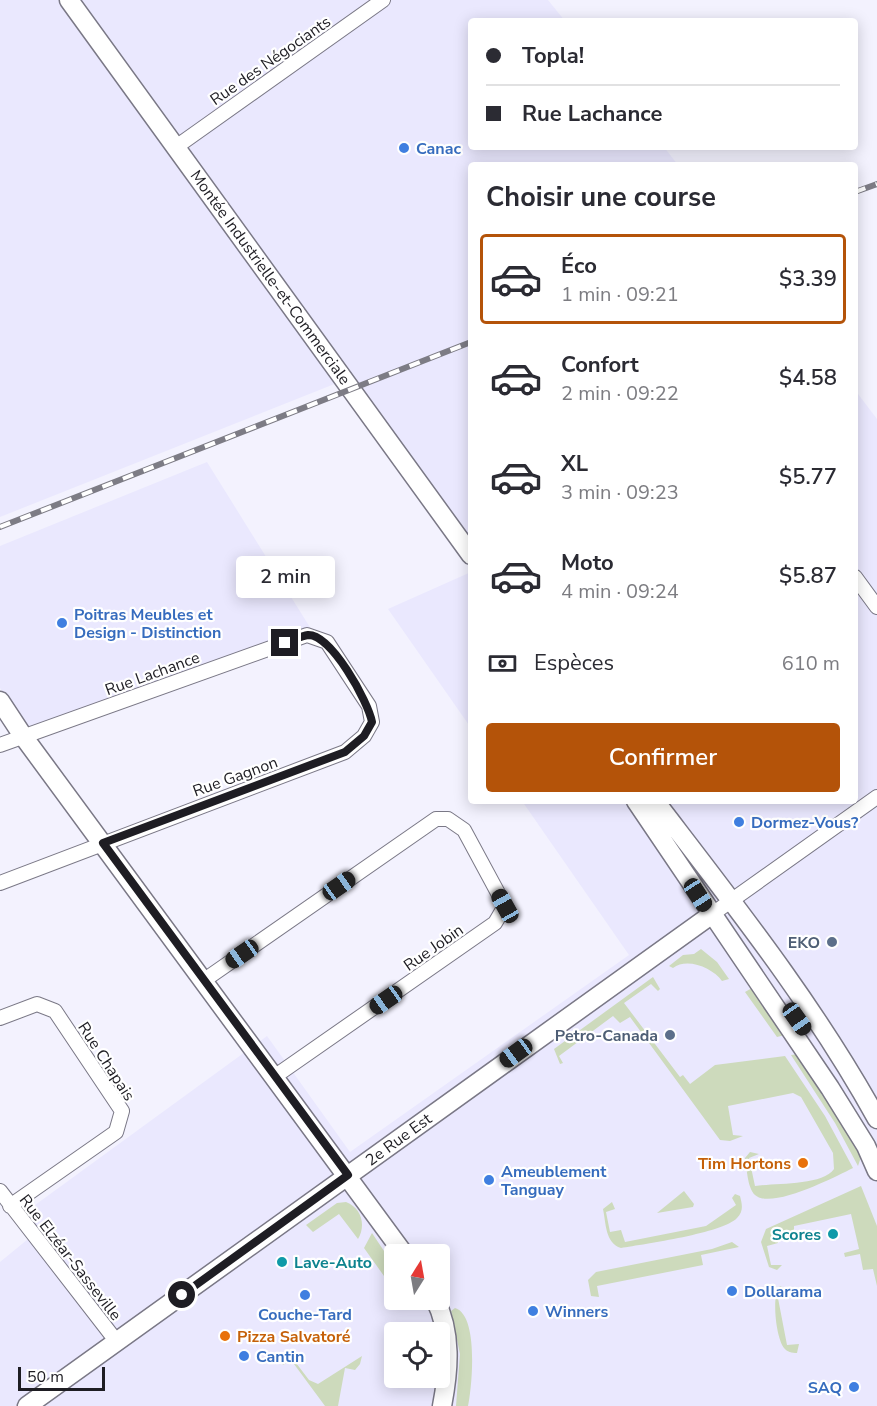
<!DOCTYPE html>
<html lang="fr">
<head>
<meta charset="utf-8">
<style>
	:root { --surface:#fff; --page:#f7f7f7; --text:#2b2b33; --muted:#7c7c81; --line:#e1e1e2; --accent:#b45309 }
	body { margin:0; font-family:"Nunito Sans",sans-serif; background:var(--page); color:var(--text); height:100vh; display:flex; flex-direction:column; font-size:22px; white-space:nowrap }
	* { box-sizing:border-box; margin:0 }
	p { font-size:20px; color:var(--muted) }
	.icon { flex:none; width:33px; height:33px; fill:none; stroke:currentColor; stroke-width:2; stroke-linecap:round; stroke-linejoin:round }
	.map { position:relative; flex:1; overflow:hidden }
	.side { position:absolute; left:468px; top:162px; width:390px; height:642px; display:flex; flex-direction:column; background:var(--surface); border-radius:6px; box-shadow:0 3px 15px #0003 }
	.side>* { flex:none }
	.top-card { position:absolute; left:468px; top:18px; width:390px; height:132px; border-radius:6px; box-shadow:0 3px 15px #0003; display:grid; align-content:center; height:132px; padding:0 18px; background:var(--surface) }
	.needle { width:39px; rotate:11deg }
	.controls { position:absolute; left:384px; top:1244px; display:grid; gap:12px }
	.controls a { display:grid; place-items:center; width:66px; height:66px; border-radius:6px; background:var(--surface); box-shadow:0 3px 15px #0003; font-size:30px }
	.scale { position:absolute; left:18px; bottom:15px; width:87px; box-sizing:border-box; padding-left:6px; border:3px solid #1e1d23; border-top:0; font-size:16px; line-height:21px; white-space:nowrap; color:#1e1d23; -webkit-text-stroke:4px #fff; paint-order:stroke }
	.end { position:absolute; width:27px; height:27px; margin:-14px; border:8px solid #1e1d23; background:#fff; box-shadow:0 0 0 3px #fff }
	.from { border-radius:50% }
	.bubble { position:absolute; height:42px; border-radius:6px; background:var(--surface); box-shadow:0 3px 15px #0003; font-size:20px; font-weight:600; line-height:42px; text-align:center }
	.car { position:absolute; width:18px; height:36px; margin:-18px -9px; border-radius:8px; box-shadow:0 0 4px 2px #0007; background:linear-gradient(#222 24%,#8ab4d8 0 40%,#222 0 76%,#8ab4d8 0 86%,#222 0) }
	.top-card b { display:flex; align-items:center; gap:21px; height:57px; font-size:22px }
	.top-card b+b { border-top:2px solid var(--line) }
	.top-card i { width:15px; height:15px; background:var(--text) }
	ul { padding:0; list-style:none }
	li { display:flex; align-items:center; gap:18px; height:90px; margin:0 12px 9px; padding:0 6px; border:3px solid transparent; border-radius:6px }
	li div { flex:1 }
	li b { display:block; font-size:22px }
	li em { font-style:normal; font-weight:600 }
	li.selected { border-color:var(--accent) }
	li>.icon { width:54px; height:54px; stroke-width:1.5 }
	h2 { padding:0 18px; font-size:27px; line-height:72px }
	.pay { display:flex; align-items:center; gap:15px; height:66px; padding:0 18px; font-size:22px }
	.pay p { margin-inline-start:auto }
	.button { display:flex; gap:12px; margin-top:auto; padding:12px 18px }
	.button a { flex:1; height:69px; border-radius:6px; background:var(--accent); color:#fff; font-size:24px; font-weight:600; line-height:69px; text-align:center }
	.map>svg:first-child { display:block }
	.built { fill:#eae8fe; fill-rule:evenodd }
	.green { fill:#cddabc }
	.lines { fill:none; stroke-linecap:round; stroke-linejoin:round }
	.street-casing { stroke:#7a7886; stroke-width:16 }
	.secondary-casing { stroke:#7a7886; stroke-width:21 }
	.street { stroke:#fff; stroke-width:14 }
	.secondary { stroke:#fff; stroke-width:18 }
	.rail-casing { stroke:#7d7c85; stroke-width:6 }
	.rail { stroke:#fff; stroke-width:4; stroke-dasharray:11; stroke-linecap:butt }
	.route { stroke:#1e1d23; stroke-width:8 }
	.shop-dot { fill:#3f7fe0; stroke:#fff; stroke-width:2 }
	.service-dot { fill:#5c6f8a; stroke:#fff; stroke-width:2 }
	.food-dot { fill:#e8710a; stroke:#fff; stroke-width:2 }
	.culture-dot { fill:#0f9aa8; stroke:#fff; stroke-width:2 }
	.labels { text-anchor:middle; stroke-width:4.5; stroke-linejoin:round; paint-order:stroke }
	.street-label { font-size:16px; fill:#1e1d23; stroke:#fff }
	.shop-label { font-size:16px; font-weight:bold; fill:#366cbe; stroke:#fff; text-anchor:start }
	.service-label { font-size:16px; font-weight:bold; fill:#4e5e75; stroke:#fff; text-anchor:end }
	.food-label { font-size:16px; font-weight:bold; fill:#c56008; stroke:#fff; text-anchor:end }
	.culture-label { font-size:16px; font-weight:bold; fill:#0d838f; stroke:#fff; text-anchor:end }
</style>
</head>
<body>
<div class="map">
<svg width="877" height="1406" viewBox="0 0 877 1406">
	<rect width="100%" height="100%" fill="#f3f2fe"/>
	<path class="built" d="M 0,0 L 548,0 L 565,21 L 471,21 L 471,147 L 664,147 L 678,165 L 471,165 L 471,558 L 337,383 L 0,517 Z
		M 855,390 L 877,419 L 877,1406 L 0,1406 L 0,1262 L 33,1235 L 20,1216 L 267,1036 L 350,1152 L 629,955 L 522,801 L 855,801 ZM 394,1254 L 440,1254 L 440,1299 L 394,1299 ZM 394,1332 L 440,1332 L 440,1377 L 394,1377 Z
		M 207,462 L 311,629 L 28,728 L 0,688 L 0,546 Z
		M 471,572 L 471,728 L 388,609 Z"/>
	<path class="green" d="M 701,949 L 717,962 L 729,979 L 722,981 C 713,968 687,957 673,968 L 669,966 L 683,955 L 694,954 Z
		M 653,977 L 660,989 L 658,991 L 651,984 L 624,1003 L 680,1077 L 683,1075 L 690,1084 L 715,1065 L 785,1056 L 825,1116 L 853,1168 C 835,1177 771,1210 755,1195 C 747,1187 747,1168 745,1158 L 750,1152 L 759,1154 L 749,1158 L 755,1186 C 774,1183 822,1186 834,1169 L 833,1153 L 801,1097 L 793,1093 L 728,1106 L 733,1135 L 743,1136 L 730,1141 L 720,1140 L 630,1017 L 620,1023 L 613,1016 L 559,1056 L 563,1063 L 560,1064 L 554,1049 Z
		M 752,988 L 785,1035 L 777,1037 L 745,992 Z
		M 799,1054 L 861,1157 L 858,1166 L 835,1123 L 791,1055 Z
		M 861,1186 L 877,1226 L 877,1286 L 873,1269 L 863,1270 L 860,1254 L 845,1257 L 844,1253 L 859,1249 L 851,1214 L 794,1226 L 794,1231 L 776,1231 L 778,1243 L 767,1246 L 771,1265 L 782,1265 L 777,1270 L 769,1267 L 761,1242 L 766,1229 Z
		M 684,1191 L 694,1204 L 693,1207 L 657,1213 Z
		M 735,1194 L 740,1196 C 742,1204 744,1211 737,1218 C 723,1233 645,1244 621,1248 C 605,1243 606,1223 603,1209 L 612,1202 L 615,1209 L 606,1212 L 610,1232 L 621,1230 L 625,1242 L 706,1226 L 736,1205 L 732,1198 Z
		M 346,1202 C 362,1208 366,1226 358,1239 L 339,1214 L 313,1232 L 306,1225 L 337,1203 Z
		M 372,1233 L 394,1266 L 394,1290 L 364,1248 Z
		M 732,1242 L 739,1247 L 701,1255 L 703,1265 L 597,1286 L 599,1297 L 591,1296 L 588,1280 L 596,1272 L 712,1249 Z
		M 780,1286 L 787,1290 L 777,1293 L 787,1345 L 799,1344 L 797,1353 C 792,1353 787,1352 784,1348 C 776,1338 771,1295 780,1286 Z
		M 455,1308 C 479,1315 472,1387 468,1406 L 456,1406 L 460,1354 L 451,1311 Z
		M 290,1355 L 309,1380 L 318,1384 L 362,1356 L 360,1364 L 355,1370 L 345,1368 L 338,1406 L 325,1406 L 291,1360 L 283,1365 L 281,1362 Z"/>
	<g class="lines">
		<defs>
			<path id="street" d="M 176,147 L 383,0
				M 855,577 L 877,607
				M 0,745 L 307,635 L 327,642 L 369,706 L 372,722 L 364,736 L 345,752 L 0,883
				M 711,915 L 877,797
				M 203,981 L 436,819 L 448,819 L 464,830 L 505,906 L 495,923 L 274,1077
				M 0,1018 L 37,1004 L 55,1011 L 122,1111 L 116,1132 L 10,1206
				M 0,1191 L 117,1342"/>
			<path id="secondary" d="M 69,0 L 471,555
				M 0,701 L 23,736 L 404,1254
				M 636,801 L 830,1088 L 866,1146 L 877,1171
				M 655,801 C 733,903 815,1006 877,1119
				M 435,1299 C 452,1333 449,1370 442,1406
				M 27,1406 L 711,915"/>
		</defs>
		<use href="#street" class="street-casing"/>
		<use href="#secondary" class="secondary-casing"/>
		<use href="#street" class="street"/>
		<use href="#secondary" class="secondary"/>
		<defs>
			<path id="rail" d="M 855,192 L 877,184
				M 0,527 L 471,342"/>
		</defs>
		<use href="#rail" class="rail-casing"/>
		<use href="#rail" class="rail"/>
	</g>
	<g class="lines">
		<path class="route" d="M 182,1295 L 348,1175 L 103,843 L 345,752 L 364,736 L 372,722 C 368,701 331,634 308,635 C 301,636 292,641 285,643"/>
	</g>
	<g class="shop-dot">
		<circle cx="404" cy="148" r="6"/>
		<circle cx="62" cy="623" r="6"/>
		<circle cx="739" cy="822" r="6"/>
		<circle cx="489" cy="1180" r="6"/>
		<circle cx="732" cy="1291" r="6"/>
		<circle cx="305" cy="1295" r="6"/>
		<circle cx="533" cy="1311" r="6"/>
		<circle cx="244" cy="1356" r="6"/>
		<circle cx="854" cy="1387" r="6"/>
	</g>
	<g class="service-dot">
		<circle cx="832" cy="942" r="6"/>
		<circle cx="670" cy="1035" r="6"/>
	</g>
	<g class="food-dot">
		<circle cx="803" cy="1163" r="6"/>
		<circle cx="225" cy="1336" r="6"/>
	</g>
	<g class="culture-dot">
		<circle cx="833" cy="1234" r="6"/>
		<circle cx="282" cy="1262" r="6"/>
	</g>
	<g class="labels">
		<g class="street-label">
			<text transform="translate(270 60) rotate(-35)" y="6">Rue des Négociants</text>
			<text transform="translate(271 277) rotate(54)" y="6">Montée Industrielle-et-Commerciale</text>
			<text transform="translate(152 673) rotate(-20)" y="6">Rue Lachance</text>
			<text transform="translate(235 776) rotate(-20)" y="6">Rue Gagnon</text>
			<text transform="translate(433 947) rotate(-35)" y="6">Rue Jobin</text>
			<text transform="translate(107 1061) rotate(57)" y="6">Rue Chapais</text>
			<text transform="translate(398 1139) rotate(-36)" y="6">2e Rue Est</text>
			<text transform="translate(71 1257) rotate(52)" y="6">Rue Elzéar-Sasseville</text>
		</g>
		<g class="shop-label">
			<text x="416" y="154">Canac</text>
			<text x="74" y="620">Poitras Meubles et<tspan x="74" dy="18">Design - Distinction</tspan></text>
			<text x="751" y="828">Dormez-Vous?</text>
			<text x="501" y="1177">Ameublement<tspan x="501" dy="18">Tanguay</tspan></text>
			<text x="744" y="1297">Dollarama</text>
			<text x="545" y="1317">Winners</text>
			<text x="305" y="1320" text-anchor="middle">Couche-Tard</text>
			<text x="256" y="1362">Cantin</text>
			<text x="842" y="1393" text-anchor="end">SAQ</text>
		</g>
		<g class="service-label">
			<text x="820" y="948">EKO</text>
			<text x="658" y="1041">Petro-Canada</text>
		</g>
		<g class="food-label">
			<text x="791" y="1169">Tim Hortons</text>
			<text x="237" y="1342" text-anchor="start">Pizza Salvatoré</text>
		</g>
		<g class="culture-label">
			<text x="821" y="1240">Scores</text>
			<text x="294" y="1268" text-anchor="start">Lave-Auto</text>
		</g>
	</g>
</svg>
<div class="controls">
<a><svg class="needle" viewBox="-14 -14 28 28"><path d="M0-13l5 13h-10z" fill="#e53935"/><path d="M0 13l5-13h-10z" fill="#7c7c81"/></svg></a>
<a><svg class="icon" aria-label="locate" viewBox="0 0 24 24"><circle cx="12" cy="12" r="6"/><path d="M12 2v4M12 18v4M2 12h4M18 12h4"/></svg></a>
</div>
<div class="scale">50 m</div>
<i class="end from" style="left:182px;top:1295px"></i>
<i class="end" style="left:285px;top:643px"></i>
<div class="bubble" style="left:236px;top:556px;width:99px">2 min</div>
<i class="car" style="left:339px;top:886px;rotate:55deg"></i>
<i class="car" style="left:698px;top:895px;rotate:147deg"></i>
<i class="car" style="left:505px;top:906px;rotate:331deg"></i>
<i class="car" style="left:242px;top:954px;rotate:235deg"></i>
<i class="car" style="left:386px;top:1000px;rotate:235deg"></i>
<i class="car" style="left:797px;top:1019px;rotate:145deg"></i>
<i class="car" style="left:516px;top:1053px;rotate:234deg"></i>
<div class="top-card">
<b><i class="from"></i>Topla!</b>
<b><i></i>Rue Lachance</b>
</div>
<section class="side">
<h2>Choisir une course</h2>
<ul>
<li class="selected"><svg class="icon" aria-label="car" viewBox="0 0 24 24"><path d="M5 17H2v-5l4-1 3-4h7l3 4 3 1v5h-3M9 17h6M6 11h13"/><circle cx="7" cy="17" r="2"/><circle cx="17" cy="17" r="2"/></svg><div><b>Éco</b><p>1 min · 09:21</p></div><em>$3.39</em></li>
<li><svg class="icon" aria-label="car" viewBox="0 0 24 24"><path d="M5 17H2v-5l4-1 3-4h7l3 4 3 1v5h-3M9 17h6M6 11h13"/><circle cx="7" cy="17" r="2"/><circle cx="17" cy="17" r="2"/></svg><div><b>Confort</b><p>2 min · 09:22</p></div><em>$4.58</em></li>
<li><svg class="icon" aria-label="car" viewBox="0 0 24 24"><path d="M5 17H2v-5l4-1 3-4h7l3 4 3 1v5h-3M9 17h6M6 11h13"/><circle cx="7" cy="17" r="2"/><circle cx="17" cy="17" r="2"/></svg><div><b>XL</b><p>3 min · 09:23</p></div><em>$5.77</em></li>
<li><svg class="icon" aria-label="car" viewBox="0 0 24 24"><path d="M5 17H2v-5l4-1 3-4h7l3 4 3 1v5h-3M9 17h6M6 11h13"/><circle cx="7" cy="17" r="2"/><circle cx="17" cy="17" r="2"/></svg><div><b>Moto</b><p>4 min · 09:24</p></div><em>$5.87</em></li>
</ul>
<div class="pay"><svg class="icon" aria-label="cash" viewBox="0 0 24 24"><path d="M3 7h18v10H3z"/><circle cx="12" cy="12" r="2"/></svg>Espèces<p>610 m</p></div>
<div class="button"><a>Confirmer</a></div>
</section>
</div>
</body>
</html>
